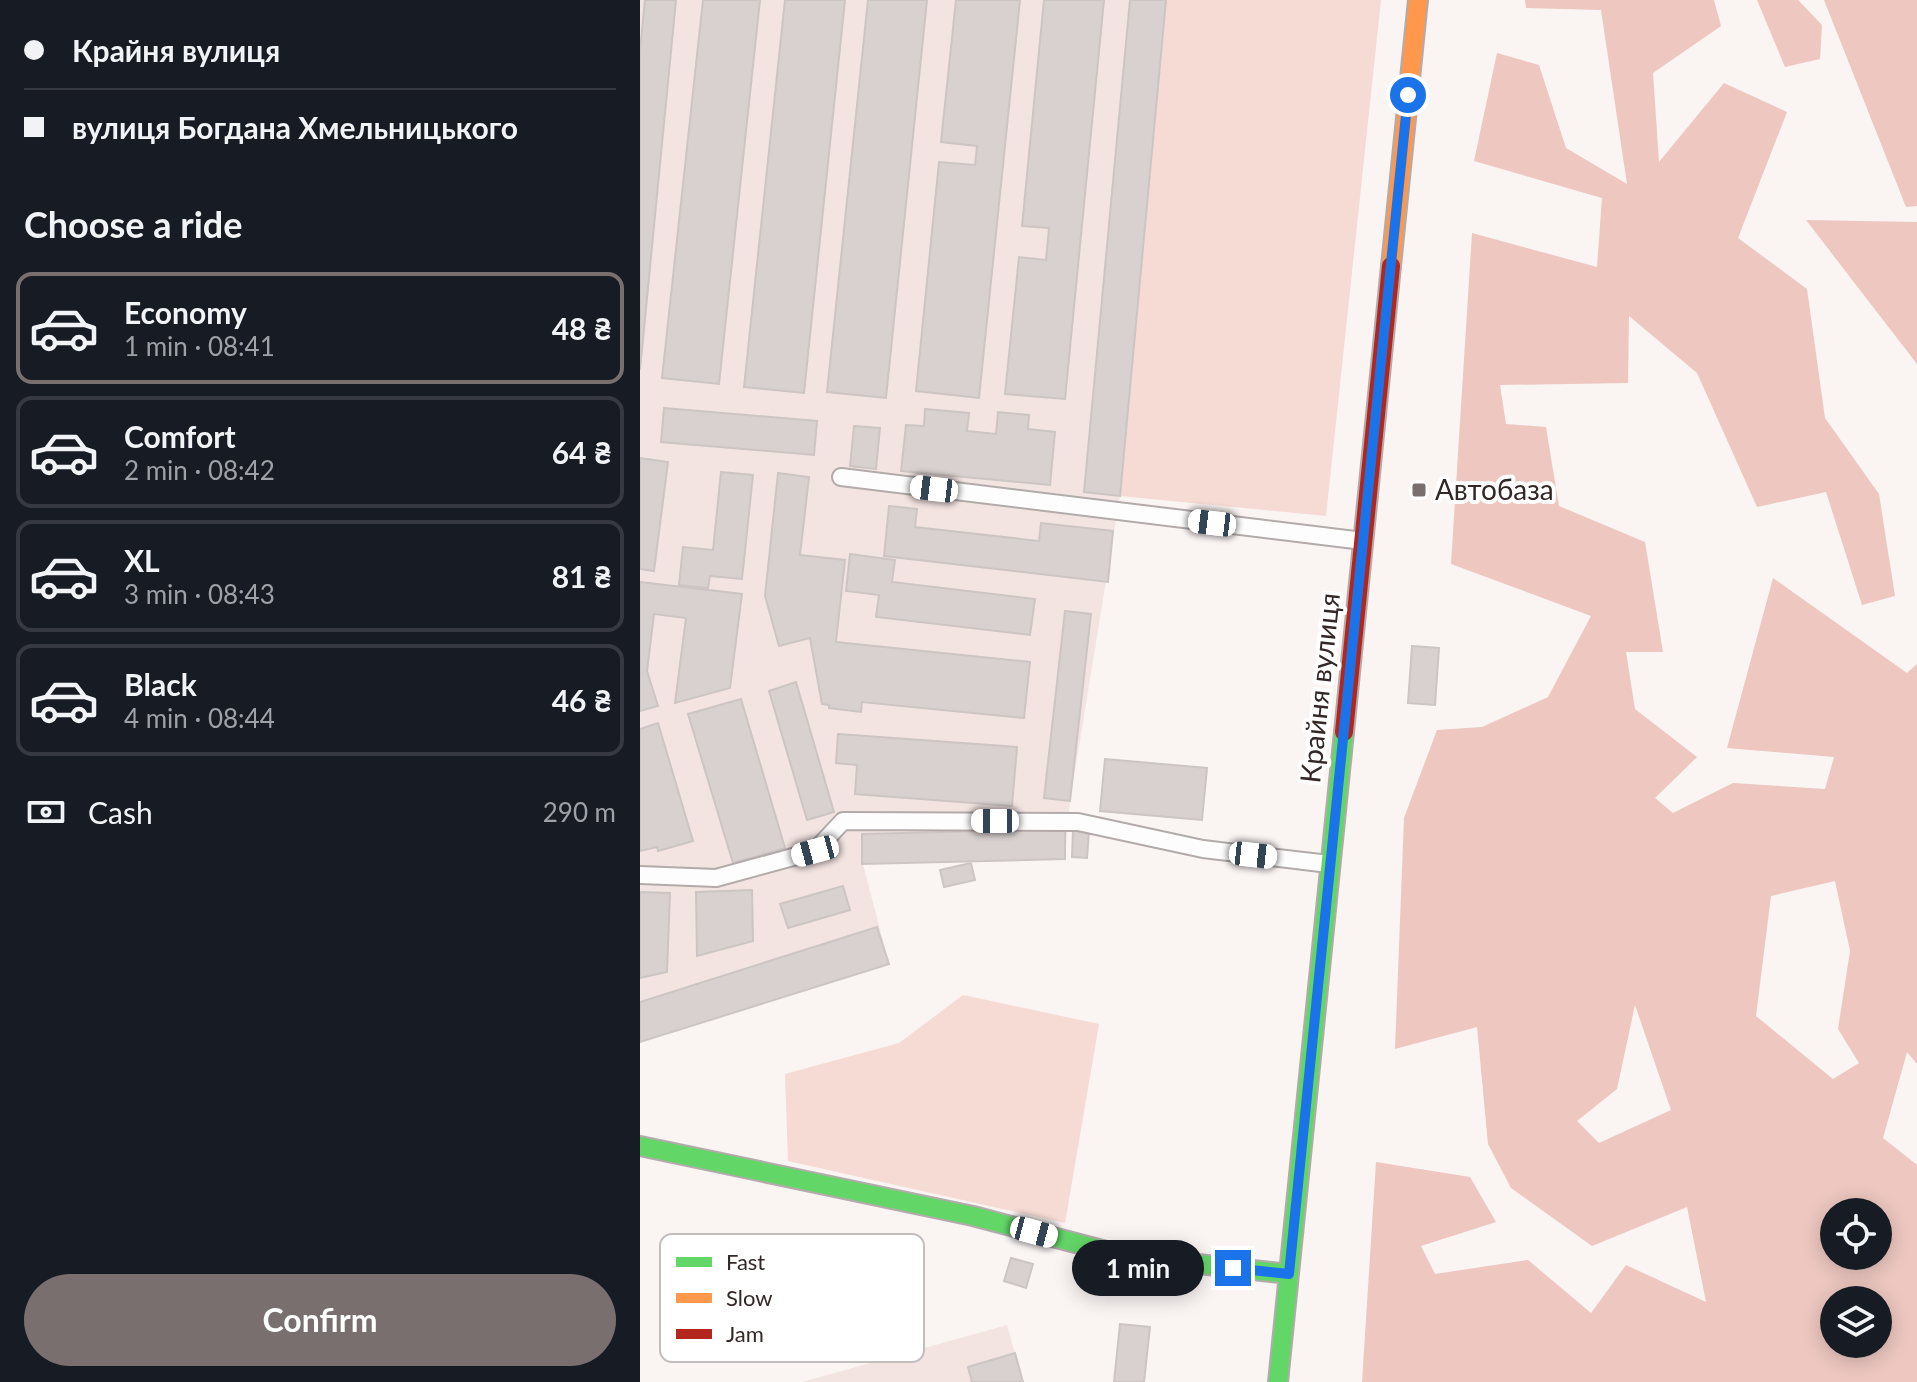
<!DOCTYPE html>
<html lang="en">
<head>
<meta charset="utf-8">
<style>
	:root { --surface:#171b24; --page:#20242c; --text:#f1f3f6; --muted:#9ea1a6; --line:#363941; --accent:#786f6e }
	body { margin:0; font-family:Lato,sans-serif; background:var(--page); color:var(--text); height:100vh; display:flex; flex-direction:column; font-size:30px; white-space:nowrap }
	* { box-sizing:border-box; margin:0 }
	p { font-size:26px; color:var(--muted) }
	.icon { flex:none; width:44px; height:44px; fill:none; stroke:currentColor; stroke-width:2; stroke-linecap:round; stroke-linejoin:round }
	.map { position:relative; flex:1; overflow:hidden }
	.drawer { display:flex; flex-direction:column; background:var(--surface); width:640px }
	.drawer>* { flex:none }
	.guide { display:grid; align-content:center; height:176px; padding:0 24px; background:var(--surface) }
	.controls { position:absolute; left:1180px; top:1198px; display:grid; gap:16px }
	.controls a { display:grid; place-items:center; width:72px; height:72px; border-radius:50%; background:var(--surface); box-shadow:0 4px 20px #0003; font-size:40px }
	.end { position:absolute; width:36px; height:36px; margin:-18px; border:10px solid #1a73e8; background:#fff; box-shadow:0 0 0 4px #fff }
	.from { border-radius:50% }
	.bubble { position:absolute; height:56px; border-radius:28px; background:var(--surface); box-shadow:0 4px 20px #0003; font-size:26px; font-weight:700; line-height:56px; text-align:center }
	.car { position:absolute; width:24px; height:48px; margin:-24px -12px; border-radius:10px; box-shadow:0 0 6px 2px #0007; background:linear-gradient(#fff 24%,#345 0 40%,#fff 0 76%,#345 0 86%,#fff 0) }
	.guide b { display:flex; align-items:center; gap:28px; height:76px; font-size:30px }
	.guide b+b { border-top:2px solid var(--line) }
	.guide i { width:20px; height:20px; background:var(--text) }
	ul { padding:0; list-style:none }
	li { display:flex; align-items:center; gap:24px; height:112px; margin:0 16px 12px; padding:0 8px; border:4px solid var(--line); border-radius:16px }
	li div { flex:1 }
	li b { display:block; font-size:30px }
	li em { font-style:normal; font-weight:700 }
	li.current { border-color:var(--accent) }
	li>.icon { width:72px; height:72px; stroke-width:1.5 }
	h2 { padding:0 24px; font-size:36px; line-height:96px }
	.pay { display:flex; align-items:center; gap:20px; height:88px; padding:0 24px; font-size:30px }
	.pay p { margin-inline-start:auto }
	.button { display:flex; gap:16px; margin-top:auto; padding:16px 24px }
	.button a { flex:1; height:92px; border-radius:48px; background:var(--accent); color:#fff; font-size:32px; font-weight:700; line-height:92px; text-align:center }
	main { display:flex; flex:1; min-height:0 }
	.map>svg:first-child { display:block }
	.built { fill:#f3e4e2 }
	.green { fill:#f6dad4 }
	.forest { fill:#edc7c0; fill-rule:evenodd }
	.building { fill:#d8d1cf; stroke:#ccc5c3; stroke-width:2 }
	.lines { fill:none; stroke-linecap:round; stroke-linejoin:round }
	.lane-casing { stroke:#b2abaa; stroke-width:20 }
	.fast-casing { stroke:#b2abaa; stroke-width:22 }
	.slow-casing { stroke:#b2abaa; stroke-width:22 }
	.jam-casing { stroke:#b2abaa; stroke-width:22 }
	.lane { stroke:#fefdfd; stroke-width:16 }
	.fast { stroke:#63d668; stroke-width:18 }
	.slow { stroke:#ff974d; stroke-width:18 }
	.jam { stroke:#b3261e; stroke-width:18 }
	.route { stroke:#1a73e8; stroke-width:10 }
	.poi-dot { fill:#786f6e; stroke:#fff; stroke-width:3 }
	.labels { text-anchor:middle; stroke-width:8; stroke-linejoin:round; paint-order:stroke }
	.poi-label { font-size:28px; fill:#322826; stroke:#fff; text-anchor:start }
	.street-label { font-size:28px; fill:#322826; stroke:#fff }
	.key { fill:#fff; stroke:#c2bebe; stroke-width:2 }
	.key-label { font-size:22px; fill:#322826 }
</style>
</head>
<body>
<main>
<section class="drawer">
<div class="guide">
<b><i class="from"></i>Крайня вулиця</b>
<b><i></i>вулиця Богдана Хмельницького</b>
</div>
<h2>Choose a ride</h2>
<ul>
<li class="current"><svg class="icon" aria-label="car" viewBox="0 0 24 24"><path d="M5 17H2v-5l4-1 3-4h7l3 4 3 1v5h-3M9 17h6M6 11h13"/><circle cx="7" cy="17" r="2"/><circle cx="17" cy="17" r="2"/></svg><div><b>Economy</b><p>1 min · 08:41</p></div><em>48 ₴</em></li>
<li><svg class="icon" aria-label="car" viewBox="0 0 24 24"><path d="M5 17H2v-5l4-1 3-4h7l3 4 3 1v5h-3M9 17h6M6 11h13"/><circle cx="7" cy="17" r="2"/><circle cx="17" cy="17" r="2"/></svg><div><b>Comfort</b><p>2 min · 08:42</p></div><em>64 ₴</em></li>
<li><svg class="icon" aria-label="car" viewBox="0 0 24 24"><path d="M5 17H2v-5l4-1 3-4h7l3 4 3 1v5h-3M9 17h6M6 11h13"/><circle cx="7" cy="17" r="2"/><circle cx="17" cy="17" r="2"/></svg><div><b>XL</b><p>3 min · 08:43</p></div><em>81 ₴</em></li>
<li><svg class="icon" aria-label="car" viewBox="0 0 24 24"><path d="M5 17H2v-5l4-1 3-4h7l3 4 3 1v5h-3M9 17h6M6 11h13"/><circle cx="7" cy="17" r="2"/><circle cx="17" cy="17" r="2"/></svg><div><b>Black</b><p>4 min · 08:44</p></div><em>46 ₴</em></li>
</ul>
<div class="pay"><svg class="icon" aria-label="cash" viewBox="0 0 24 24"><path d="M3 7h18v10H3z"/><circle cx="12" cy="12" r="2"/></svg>Cash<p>290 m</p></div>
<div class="button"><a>Confirm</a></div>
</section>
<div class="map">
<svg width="1277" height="1382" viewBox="0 0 1277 1382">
	<rect width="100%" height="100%" fill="#faf4f3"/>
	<path class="built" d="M 0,0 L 526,0 L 480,496 L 430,801 L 425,859 L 223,864 L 249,964 L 0,1042 Z
		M 367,1325 L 383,1382 L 162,1382 Z"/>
	<path class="green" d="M 526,0 L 741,0 L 686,516 L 480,496 Z
		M 323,995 L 459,1024 L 425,1223 L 148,1161 L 145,1074 L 259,1043 Z"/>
	<path class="forest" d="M 885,0 L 1074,0 L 1081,26 L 1013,73 L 1019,162 L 1084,83 L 1147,112 L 1098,238 L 1167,289 L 1185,418 L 1239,494 L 1255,596 L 1222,605 L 1186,492 L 1117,507 L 1057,373 L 989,316 L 988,383 L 860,385 L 866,424 L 906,427 L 919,506 L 1005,542 L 1023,652 L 986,652 L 995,709 L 1057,757 L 1015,798 L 1033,813 L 1093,783 L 1185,789 L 1194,757 L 1087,748 L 1133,578 L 1267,673 L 1277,664 L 1277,1064 L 1267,1052 L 1243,1138 L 1277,1165 L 1277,1382 L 722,1382 L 736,1162 L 830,1177 L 856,1222 L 781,1246 L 795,1274 L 888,1260 L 951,1313 L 986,1265 L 1066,1302 L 1047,1207 L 952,1246 L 871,1188 L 848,1144 L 837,1027 L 755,1049 L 764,818 L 797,730 L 842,727 L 908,697 L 951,616 L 811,564 L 832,233 L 957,267 L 962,198 L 834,161 L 857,53 L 899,65 L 926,148 L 987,184 L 961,10 L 886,8 ZM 1195,881 L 1210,951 L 1198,1029 L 1219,1063 L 1193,1079 L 1116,1016 L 1131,896 ZM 995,1005 L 1031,1110 L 959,1143 L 937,1121 L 977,1089 ZM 1194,1212 L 1238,1212 L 1238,1256 L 1194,1256 ZM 1194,1300 L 1238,1300 L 1238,1344 L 1194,1344 Z
		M 1117,0 L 1158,0 L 1182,25 L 1180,59 L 1145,67 Z
		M 1184,0 L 1277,0 L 1277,206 L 1266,207 Z
		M 1166,220 L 1277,222 L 1277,364 Z"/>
	<path class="building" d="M 5,0 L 36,0 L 0,370 L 0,50 Z
		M 63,0 L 120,0 L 79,384 L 22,378 Z
		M 145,0 L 205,0 L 164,393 L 104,387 Z
		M 228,0 L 287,0 L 246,398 L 187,392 Z
		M 316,0 L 380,0 L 339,398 L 276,391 L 299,162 L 335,165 L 337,146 L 301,142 Z
		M 404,0 L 464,0 L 425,399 L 365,394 L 379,257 L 406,260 L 409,228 L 382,226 Z
		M 490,0 L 526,0 L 480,496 L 444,492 Z
		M 24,408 L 177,421 L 174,455 L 21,442 Z
		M 285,409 L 329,413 L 327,431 L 356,434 L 358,412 L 389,415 L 388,429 L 415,432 L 410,485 L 261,471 L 266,425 L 284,426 Z
		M 214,426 L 240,428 L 236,469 L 210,466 Z
		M 0,458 L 28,462 L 14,571 L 0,569 Z
		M 81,472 L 113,475 L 102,579 L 70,576 L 68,588 L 39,585 L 43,547 L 73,550 Z
		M 138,473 L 169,477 L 160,555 L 205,560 L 196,642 L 390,662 L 384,718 L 222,702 L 221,712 L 189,708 L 189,705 L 182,704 L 170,638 L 139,646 L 125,596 Z
		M 249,506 L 277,509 L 275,527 L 399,541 L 401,523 L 473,531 L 468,582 L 244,556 Z
		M 210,554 L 255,560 L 252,582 L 395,599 L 390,635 L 236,617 L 239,595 L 206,591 Z
		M 0,582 L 102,594 L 90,688 L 35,703 L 46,618 L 14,614 L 7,671 L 18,706 L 0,711 Z
		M 425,611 L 451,614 L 430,801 L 404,798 Z
		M 772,646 L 799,648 L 795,705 L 768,703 Z
		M 156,682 L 194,812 L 167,820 L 129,691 Z
		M 101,699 L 145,848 L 93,863 L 48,714 Z
		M 18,723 L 53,841 L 18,851 L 17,847 L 0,851 L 0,729 Z
		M 198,734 L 377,747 L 372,806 L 215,794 L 217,765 L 196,763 Z
		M 465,759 L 567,768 L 562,820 L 460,811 Z
		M 425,829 L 425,859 L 222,864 L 222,834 Z
		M 433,830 L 449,831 L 447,858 L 432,857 Z
		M 331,863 L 335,880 L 304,887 L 300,870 Z
		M 203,886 L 210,910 L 148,928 L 140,904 Z
		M 112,890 L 113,941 L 57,956 L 56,892 Z
		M 0,892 L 30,893 L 27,972 L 0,978 Z
		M 237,927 L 249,964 L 0,1042 L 0,1002 Z
		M 371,1258 L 393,1264 L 386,1288 L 364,1281 Z
		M 480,1324 L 510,1327 L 504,1382 L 474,1382 Z
		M 375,1353 L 383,1382 L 332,1382 L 328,1367 Z"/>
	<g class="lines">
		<defs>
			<path id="lane" d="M 201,477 L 723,541
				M 0,875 L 76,878 L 175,851 L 203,821 L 438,822 L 563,849 L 689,864"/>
			<path id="fast" d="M 0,1146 L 333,1216 L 485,1256 L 649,1274
				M 638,1382 L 704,732"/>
			<path id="slow" d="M 751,266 L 778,0"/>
			<path id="jam" d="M 704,732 L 751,266"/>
		</defs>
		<use href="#lane" class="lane-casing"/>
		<use href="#fast" class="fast-casing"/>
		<use href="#slow" class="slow-casing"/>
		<use href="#jam" class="jam-casing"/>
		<use href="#lane" class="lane"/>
		<use href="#fast" class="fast"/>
		<use href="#slow" class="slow"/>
		<use href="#jam" class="jam"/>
	</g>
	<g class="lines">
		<path class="route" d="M 593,1268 L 649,1274 L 768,95"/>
	</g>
	<rect class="poi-dot" x="771" y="482" width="16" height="16" rx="4"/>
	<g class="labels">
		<g class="poi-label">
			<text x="795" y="500">Автобаза</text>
		</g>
		<g class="street-label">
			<text transform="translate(680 688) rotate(-84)" y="10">Крайня вулиця</text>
		</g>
	</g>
	<rect x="20" y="1234" width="264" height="128" rx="12" class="key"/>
	<rect x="36" y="1257" width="36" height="10" fill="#63d668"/>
	<rect x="36" y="1293" width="36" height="10" fill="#ff974d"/>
	<rect x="36" y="1329" width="36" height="10" fill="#b3261e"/>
	<g class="key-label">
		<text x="86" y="1270">Fast</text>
		<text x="86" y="1306">Slow</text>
		<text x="86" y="1342">Jam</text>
	</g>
</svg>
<div class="controls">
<a><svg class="icon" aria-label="locate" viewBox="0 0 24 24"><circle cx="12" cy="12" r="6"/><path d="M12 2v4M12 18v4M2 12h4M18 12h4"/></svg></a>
<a><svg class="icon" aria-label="layers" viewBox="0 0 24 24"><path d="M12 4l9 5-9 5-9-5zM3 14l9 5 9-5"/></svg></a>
</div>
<i class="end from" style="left:768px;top:95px"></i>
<i class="end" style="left:593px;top:1268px"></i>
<div class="bubble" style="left:432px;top:1240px;width:132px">1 min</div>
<i class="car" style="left:294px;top:489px;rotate:277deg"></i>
<i class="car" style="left:572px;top:523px;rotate:277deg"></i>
<i class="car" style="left:355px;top:821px;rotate:270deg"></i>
<i class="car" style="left:175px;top:851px;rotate:255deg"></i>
<i class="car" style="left:613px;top:855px;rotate:96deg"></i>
<i class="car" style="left:394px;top:1232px;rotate:105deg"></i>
</div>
</main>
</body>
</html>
